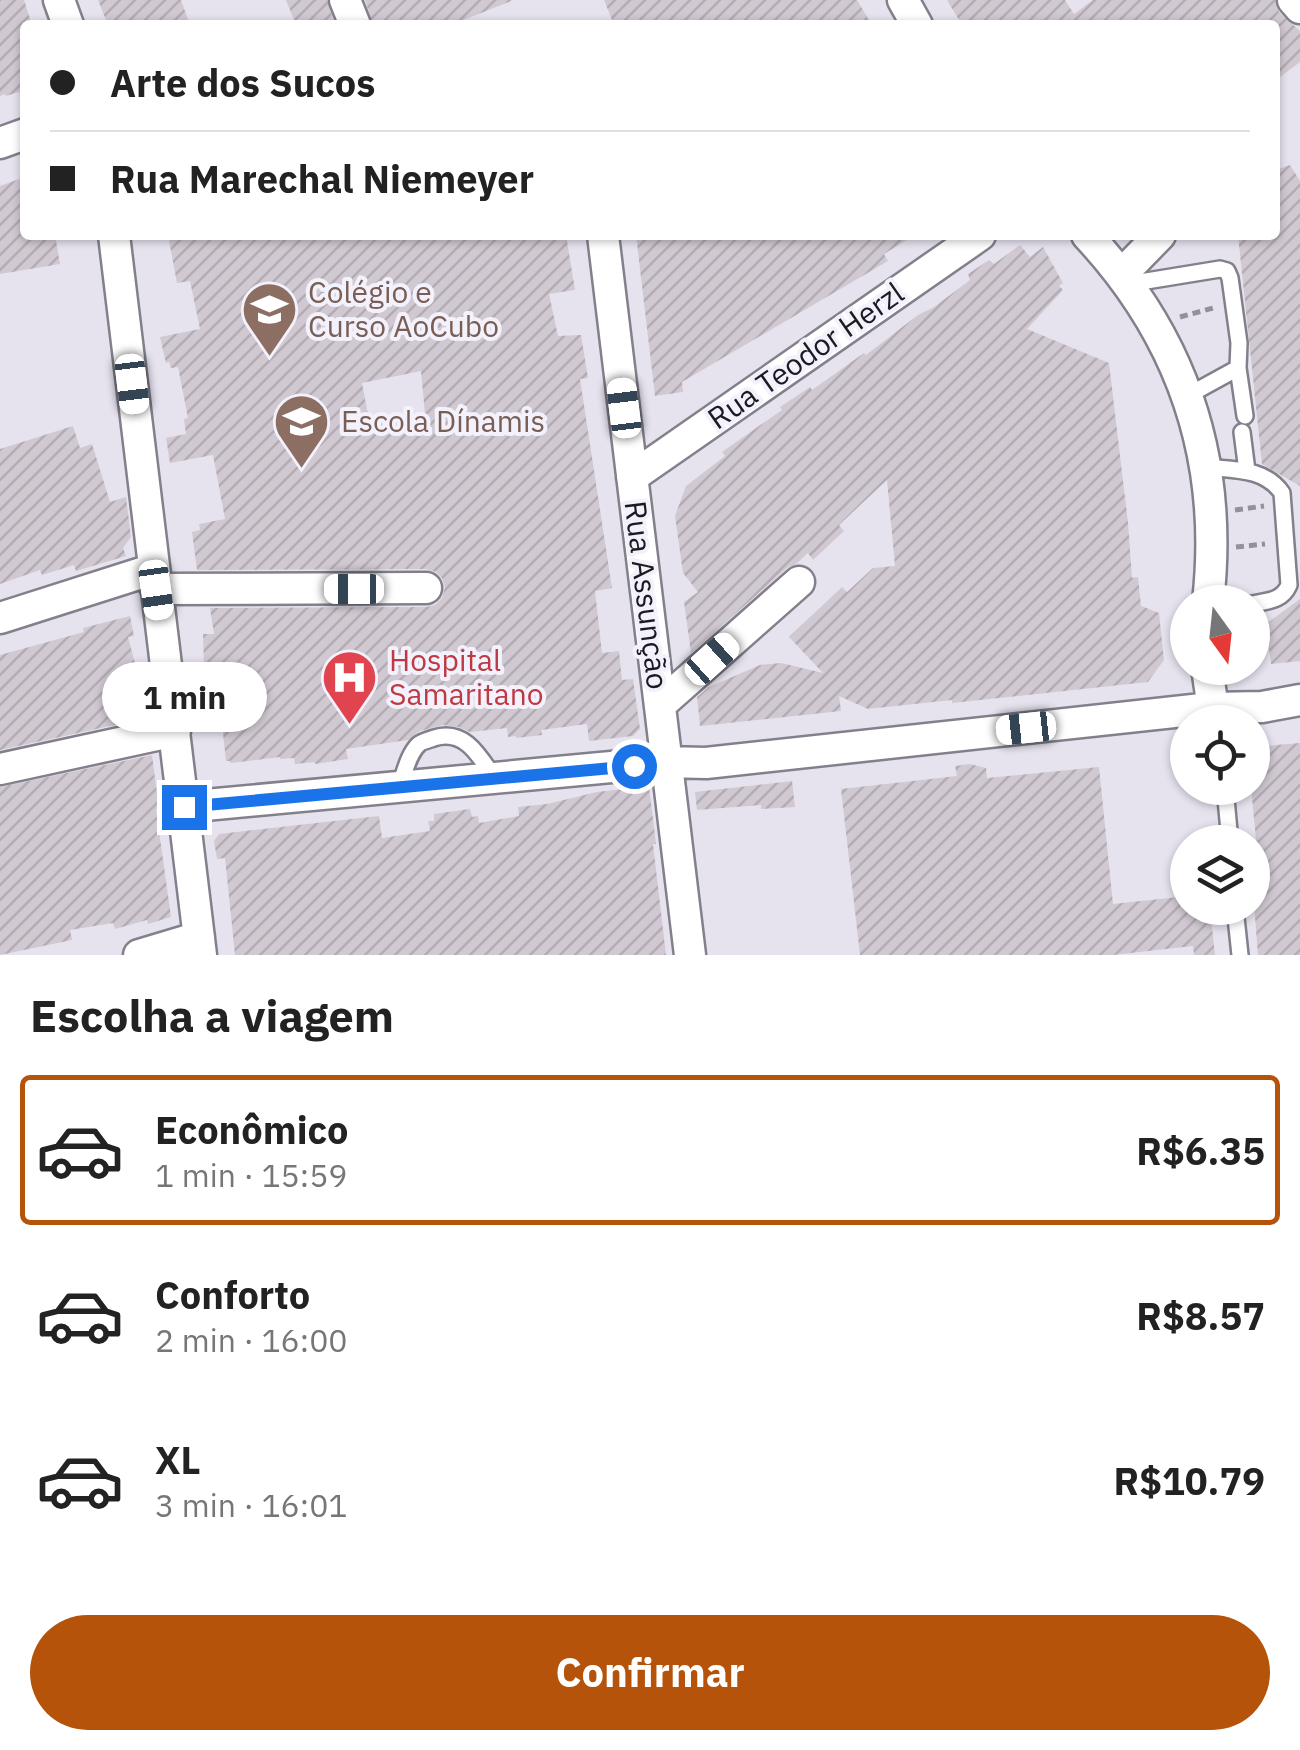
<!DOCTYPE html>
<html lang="pt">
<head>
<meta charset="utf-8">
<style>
	:root { --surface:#fff; --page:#f2f2f2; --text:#222; --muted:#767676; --line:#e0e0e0; --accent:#b45309 }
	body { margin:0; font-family:"IBM Plex Sans",sans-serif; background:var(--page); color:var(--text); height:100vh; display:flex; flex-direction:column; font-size:38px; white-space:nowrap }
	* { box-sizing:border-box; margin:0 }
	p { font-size:32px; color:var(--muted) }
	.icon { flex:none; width:55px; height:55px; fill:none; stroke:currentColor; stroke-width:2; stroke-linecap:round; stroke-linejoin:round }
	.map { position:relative; height:955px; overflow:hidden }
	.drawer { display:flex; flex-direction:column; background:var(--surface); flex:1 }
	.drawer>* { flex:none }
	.top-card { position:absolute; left:20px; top:20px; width:1260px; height:220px; border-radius:10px; box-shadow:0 2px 8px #0004; display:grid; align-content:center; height:220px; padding:0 30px; background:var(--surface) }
	.needle { width:65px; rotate:165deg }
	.tools { position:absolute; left:1170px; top:585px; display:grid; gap:20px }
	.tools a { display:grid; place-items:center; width:100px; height:100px; border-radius:50%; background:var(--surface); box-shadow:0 2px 8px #0004; font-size:50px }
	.end { position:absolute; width:45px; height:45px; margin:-22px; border:12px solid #1a73e8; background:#fff; box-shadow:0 0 0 5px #fff }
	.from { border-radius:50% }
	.bubble { position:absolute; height:70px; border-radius:35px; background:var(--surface); box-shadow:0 2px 8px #0004; font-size:32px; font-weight:700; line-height:70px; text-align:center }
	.car { position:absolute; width:30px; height:60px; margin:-30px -15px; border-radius:12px; box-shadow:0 0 8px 2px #0007; background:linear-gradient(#fff 24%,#345 0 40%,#fff 0 76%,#345 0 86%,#fff 0) }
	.top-card b { display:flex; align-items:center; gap:35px; height:95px; font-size:38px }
	.top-card b+b { border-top:2px solid var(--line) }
	.top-card i { width:25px; height:25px; background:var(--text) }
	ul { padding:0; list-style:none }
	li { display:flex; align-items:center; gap:30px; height:150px; margin:0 20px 15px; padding:0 10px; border:5px solid transparent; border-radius:10px }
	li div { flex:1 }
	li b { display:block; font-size:38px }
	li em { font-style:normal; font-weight:700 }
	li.selected { border-color:var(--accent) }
	li>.icon { width:90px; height:90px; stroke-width:1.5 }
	h2 { padding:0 30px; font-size:45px; line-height:120px }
	.button { display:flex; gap:20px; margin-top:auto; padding:20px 30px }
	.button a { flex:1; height:115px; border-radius:60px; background:var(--accent); color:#fff; font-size:40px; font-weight:700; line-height:115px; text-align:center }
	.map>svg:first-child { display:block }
	.building { fill:url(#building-hatch); fill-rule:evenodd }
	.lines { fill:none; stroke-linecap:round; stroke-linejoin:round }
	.lane-casing { stroke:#83808b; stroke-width:20 }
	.street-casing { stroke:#83808b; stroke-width:35 }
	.path { stroke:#929098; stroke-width:5; stroke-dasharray:8 5; stroke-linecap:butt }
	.lane { stroke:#fff; stroke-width:15 }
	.street { stroke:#fff; stroke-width:30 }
	.route { stroke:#1a73e8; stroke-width:12 }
	.labels { text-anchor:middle; stroke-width:8; stroke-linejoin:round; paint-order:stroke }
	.education-label { font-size:30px; fill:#785e54; stroke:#f3f1fc; text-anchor:start }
	.street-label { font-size:30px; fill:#1b1a1e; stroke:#f3f1fc }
	.health-label { font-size:30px; fill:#be3a42; stroke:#f3f1fc; text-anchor:start }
</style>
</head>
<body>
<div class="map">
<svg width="1300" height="955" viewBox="0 0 1300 955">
	<defs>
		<pattern id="building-hatch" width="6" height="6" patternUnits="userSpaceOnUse" patternTransform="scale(2.5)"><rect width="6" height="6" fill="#d1c9d2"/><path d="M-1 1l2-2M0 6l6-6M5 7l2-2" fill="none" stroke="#b3acb4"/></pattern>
	</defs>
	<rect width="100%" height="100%" fill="#e6e3ef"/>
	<path class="building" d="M 0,0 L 24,0 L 32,25 L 25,25 L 25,90 L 6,96 L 5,94 L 0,96 Z
		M 98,0 L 181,0 L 190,25 L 108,25 Z
		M 286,0 L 327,0 L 335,25 L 296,25 Z
		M 365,0 L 511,0 L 511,1 L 451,25 L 373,25 Z
		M 604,0 L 857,0 L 872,25 L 614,25 Z
		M 947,0 L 1065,0 L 1074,14 L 1093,0 L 1275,0 L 1279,12 L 1300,31 L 1300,62 L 1275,81 L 1275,25 L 962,25 Z
		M 1290,165 L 1300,181 L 1300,486 L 1262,464 L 1238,235 L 1275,235 L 1275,170 Z
		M 25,177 L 25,240 L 55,235 L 60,264 L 0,274 L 0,186 Z
		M 168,235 L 566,235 L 575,290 L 549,294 L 558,336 L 581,335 L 588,378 L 580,379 L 612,588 L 595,591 L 602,653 L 619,651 L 622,680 L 633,679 L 640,729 L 633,736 L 589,741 L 587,724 L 541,730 L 542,735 L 516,738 L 516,736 L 508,737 L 507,728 L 470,732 L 458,727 L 443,725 L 420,731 L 408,740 L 346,749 L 348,759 L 315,764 L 315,762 L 295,764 L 294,758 L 280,759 L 280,757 L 231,763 L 230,761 L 226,761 L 216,669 L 204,669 L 203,634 L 214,634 L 210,608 L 426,607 L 435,605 L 442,598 L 445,587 L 442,578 L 436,572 L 426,569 L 197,570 L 192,532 L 200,530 L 199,524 L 225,519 L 213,455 L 170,463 L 166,438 L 186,434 L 184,419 L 188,418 L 178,367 L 171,368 L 169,362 L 166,363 L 160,337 L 200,329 L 190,281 L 177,283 ZM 421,371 L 425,414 L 370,425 L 362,383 Z
		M 636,235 L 915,235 L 884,254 L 888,261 L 682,382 L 683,392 L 655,396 Z
		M 1020,245 L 1030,257 L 1043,247 L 1063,283 L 1059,286 L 1063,290 L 1027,329 L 1109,363 L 1128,523 L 1132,578 L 1138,577 L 1141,606 L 1159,613 L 1164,660 L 1148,682 L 952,703 L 952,700 L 868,709 L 839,696 L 841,711 L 700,726 L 697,697 L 709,687 L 760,665 L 781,663 L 823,673 L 789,637 L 842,587 L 847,592 L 873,568 L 895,566 L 887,480 L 839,525 L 844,531 L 813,560 L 808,553 L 796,564 L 787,568 L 691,653 L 684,602 L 698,592 L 683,573 L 675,516 L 686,486 L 725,456 L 722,452 L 782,410 L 780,407 L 810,387 L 812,390 L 864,353 L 866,355 L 918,315 L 934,307 L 970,280 L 968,274 L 989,260 L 994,264 Z
		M 73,426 L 80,448 L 92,444 L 110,502 L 126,497 L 131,537 L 123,548 L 126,556 L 76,571 L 74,565 L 42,575 L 40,570 L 0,584 L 0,449 Z
		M 1300,599 L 1300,661 L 1271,664 L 1266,624 Z
		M 130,616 L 134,636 L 128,637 L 141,686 L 143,685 L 147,718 L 0,750 L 0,655 L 84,632 L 83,628 Z
		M 1300,743 L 1300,955 L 1258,955 L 1253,892 L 1261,891 L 1251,788 L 1252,747 Z
		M 152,755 L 159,809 L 156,809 L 171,917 L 148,924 L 147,920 L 115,929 L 113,923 L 70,930 L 72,940 L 0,955 L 0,787 Z
		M 970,764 L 986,768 L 987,778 L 1099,767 L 1113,904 L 1188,896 L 1188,908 L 1210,908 L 1215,955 L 1194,955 L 1193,946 L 1113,955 L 860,955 L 841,789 L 957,776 L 955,766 Z
		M 792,781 L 795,807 L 761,809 L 761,805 L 697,810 L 695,792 Z
		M 649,786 L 656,844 L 653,844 L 666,955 L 235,955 L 225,858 L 217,859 L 214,841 L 219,834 L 379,816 L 382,838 L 430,831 L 428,821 L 434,821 L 434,814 L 470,809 L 472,817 L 478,816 L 479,823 L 519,816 L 518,807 L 547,804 L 597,792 Z"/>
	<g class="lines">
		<defs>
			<path id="lane" d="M 1128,284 L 1220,269 L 1227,271 L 1230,278 L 1239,343 L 1238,368 L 1187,396
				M 1238,368 L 1245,416
				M 1242,432 L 1247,471
				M 1206,467 C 1234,470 1265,468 1282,493 L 1289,585 C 1282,601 1268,601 1252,604
				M 399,788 C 404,775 408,754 419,744 C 421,742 431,739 434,738 C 465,728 480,757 495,779
				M 1225,788 L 1230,842
				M 1235,908 L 1240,955"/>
			<path id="street" d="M 59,0 L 68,25
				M 345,0 L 355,25
				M 903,0 L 917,25
				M 1293,0 L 1300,8
				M 0,143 L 25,134
				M 114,235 L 201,955
				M 603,235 L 690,955
				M 1087,235 C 1184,339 1224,461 1208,602
				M 1122,274 L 1160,235
				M 632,477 L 980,235
				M 156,589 L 426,588
				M 0,618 L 154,569
				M 1207,668 L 1215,722
				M 660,705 L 799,582
				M 0,769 L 175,731
				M 184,807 L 665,762 L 706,763 L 1211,708 L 1262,707 L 1300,700
				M 139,955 L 199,937"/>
		</defs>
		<use href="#lane" class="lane-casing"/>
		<use href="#street" class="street-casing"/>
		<path class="path" d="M 1180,317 L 1213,308
			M 1235,510 L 1264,506
			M 1236,547 L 1265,544"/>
		<use href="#lane" class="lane"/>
		<use href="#street" class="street"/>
	</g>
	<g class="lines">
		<path class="route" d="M 184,807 L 634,766"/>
	</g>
	<defs>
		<symbol id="school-pin" viewBox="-11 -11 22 30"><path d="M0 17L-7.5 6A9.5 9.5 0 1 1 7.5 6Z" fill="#8d6e63" stroke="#f3f1fc"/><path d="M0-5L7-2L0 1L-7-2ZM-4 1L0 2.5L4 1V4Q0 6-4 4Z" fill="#fff"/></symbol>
		<symbol id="hospital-pin" viewBox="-11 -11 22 30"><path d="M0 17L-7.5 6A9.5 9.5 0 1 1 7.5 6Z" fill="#e0444e" stroke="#f3f1fc"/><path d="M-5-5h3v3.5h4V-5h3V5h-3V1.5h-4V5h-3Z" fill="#fff"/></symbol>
	</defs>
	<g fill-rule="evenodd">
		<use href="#school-pin" x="238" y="278" width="63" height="86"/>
		<use href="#school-pin" x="270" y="390" width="63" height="86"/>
		<use href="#hospital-pin" x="318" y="646" width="63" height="86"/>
	</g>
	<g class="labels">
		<g class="education-label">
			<text x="308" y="303">Colégio e<tspan x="308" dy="34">Curso AoCubo</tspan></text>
			<text x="341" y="432">Escola Dínamis</text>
		</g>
		<g class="street-label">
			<text transform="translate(806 356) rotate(-35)" y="10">Rua Teodor Herzl</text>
			<text transform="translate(646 595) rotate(83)" y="10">Rua Assunção</text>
		</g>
		<g class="health-label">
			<text x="389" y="671">Hospital<tspan x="389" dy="34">Samaritano</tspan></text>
		</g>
	</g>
</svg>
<div class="tools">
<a><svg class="needle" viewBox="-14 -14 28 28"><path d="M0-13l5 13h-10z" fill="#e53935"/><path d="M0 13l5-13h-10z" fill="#767676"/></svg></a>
<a><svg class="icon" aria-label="locate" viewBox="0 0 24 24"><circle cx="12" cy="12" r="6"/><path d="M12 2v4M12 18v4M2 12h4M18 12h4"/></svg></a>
<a><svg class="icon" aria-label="layers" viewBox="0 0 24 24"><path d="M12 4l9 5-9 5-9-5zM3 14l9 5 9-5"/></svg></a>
</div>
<i class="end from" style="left:634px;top:766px"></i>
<i class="end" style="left:184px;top:807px"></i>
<div class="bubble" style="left:102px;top:662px;width:165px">1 min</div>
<i class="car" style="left:132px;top:384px;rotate:173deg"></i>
<i class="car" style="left:624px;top:408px;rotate:353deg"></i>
<i class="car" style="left:354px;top:589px;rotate:270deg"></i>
<i class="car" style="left:156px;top:590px;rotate:172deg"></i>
<i class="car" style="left:712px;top:659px;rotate:48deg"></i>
<i class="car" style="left:1026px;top:728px;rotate:264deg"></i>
<div class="top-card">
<b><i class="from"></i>Arte dos Sucos</b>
<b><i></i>Rua Marechal Niemeyer</b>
</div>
</div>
<section class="drawer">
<h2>Escolha a viagem</h2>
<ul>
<li class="selected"><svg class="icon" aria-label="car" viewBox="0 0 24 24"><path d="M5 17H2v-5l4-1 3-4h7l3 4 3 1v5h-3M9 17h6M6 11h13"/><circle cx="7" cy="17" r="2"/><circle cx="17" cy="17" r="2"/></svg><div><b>Econômico</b><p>1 min · 15:59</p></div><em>R$6.35</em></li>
<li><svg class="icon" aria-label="car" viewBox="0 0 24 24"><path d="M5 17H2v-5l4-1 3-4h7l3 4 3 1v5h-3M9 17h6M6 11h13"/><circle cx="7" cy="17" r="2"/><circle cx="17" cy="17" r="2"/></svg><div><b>Conforto</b><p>2 min · 16:00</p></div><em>R$8.57</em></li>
<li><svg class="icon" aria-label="car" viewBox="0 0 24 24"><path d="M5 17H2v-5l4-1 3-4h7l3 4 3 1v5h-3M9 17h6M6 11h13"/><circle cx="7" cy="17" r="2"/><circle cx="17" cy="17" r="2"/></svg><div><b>XL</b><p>3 min · 16:01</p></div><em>R$10.79</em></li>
</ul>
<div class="button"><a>Confirmar</a></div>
</section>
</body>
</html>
